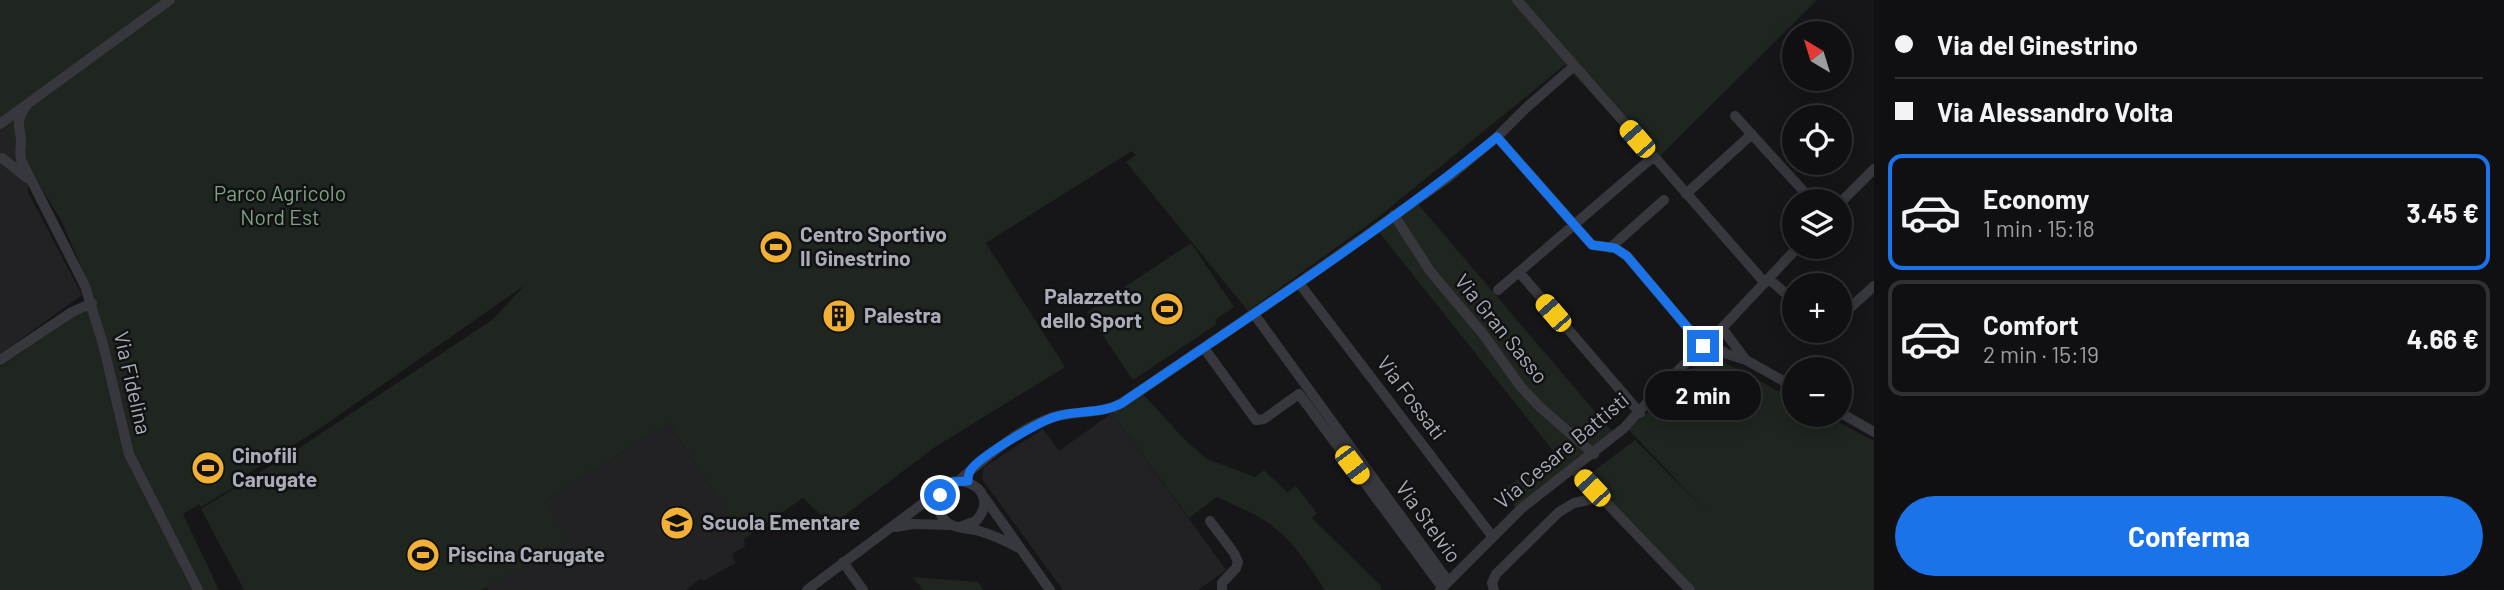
<!DOCTYPE html>
<html lang="it">
<head>
<meta charset="utf-8">
<style>
	:root { --surface:#101012; --page:#19191b; --text:#f1f3f6; --muted:#9c9d9f; --line:#303032; --accent:#1a73e8 }
	body { margin:0; font-family:Barlow,sans-serif; background:var(--page); color:var(--text); height:100vh; display:flex; flex-direction:column; font-size:26px; white-space:nowrap }
	* { box-sizing:border-box; margin:0 }
	p { font-size:23px; color:var(--muted) }
	.icon { flex:none; width:38px; height:38px; fill:none; stroke:currentColor; stroke-width:2; stroke-linecap:round; stroke-linejoin:round }
	.map { position:relative; flex:1; overflow:hidden }
	.drawer { display:flex; flex-direction:column; background:var(--surface); width:630px }
	.drawer>* { flex:none }
	.banner { display:grid; align-content:center; height:154px; padding:0 21px; background:var(--surface) }
	.needle { width:46px; rotate:322deg }
	.buttons { position:absolute; left:1782px; top:21px; display:grid; gap:14px }
	.buttons a { display:grid; place-items:center; width:70px; height:70px; border-radius:50%; background:var(--surface); box-shadow:0 4px 18px #0003,0 0 0 2px var(--line); font-size:35px }
	.end { position:absolute; width:32px; height:32px; margin:-16px; border:9px solid #1a73e8; background:#fff; box-shadow:0 0 0 4px #fff }
	.from { border-radius:50% }
	.bubble { position:absolute; height:49px; border-radius:24px; background:var(--surface); box-shadow:0 4px 18px #0003,0 0 0 2px var(--line); font-size:23px; font-weight:700; line-height:49px; text-align:center }
	.car { position:absolute; width:21px; height:42px; margin:-21px -10px; border-radius:9px; box-shadow:0 0 5px 2px #0007; background:linear-gradient(#f5c518 24%,#345 0 40%,#f5c518 0 76%,#345 0 86%,#f5c518 0) }
	.banner b { display:flex; align-items:center; gap:24px; height:66px; font-size:26px }
	.banner b+b { border-top:2px solid var(--line) }
	.banner i { width:18px; height:18px; background:var(--text) }
	ul { padding:0; list-style:none }
	li { display:flex; align-items:center; gap:21px; height:116px; margin:0 14px 10px; padding:0 7px; border:4px solid var(--line); border-radius:14px }
	li div { flex:1 }
	li b { display:block; font-size:26px }
	li em { font-style:normal; font-weight:700 }
	li.on { border-color:var(--accent) }
	li>.icon { width:63px; height:63px; stroke-width:1.5 }
	.button { display:flex; gap:14px; margin-top:auto; padding:14px 21px }
	.button a { flex:1; height:80px; border-radius:42px; background:var(--accent); color:#fff; font-size:28px; font-weight:700; line-height:80px; text-align:center }
	main { display:flex; flex:1; min-height:0 }
	.map>svg:first-child { display:block }
	.built { fill:#222225 }
	.green { fill:#1e261f }
	.lines { fill:none; stroke-linecap:round; stroke-linejoin:round }
	.minor { stroke:#37383d; stroke-width:10 }
	.route { stroke:#1a73e8; stroke-width:9 }
	.labels { text-anchor:middle; stroke-width:5; stroke-linejoin:round; paint-order:stroke }
	.park-label { font-size:21px; fill:#7fa381; stroke:#111113 }
	.poi-label { font-size:21px; font-weight:bold; fill:#a8adb8; stroke:#111113; text-anchor:start }
	.street-label { font-size:21px; fill:#a8adb8; stroke:#111113 }
</style>
</head>
<body>
<main>
<div class="map">
<svg width="1874" height="590" viewBox="0 0 1874 590">
	<rect width="100%" height="100%" fill="#161618"/>
	<path class="built" d="M 0,51 L 30,95 L 28,192 L 82,295 L 0,354 Z
		M 1112,413 L 1226,570 L 1198,590 L 1063,590 L 982,479 L 984,467 L 1043,429 L 1059,451 Z
		M 669,423 L 744,539 L 745,546 L 732,554 L 735,563 L 703,581 L 701,578 L 686,590 L 488,590 L 486,587 L 569,541 L 545,501 Z"/>
	<path class="green" d="M 0,0 L 1817,0 L 1654,162 L 1565,65 L 1376,219 L 1248,311 L 1126,162 L 1136,155 L 1132,151 L 986,243 L 1065,367 L 935,447 L 832,525 L 803,498 L 744,539 L 669,423 L 545,501 L 570,541 L 482,590 L 244,590 L 201,509 L 296,450 L 492,320 L 525,285 L 325,425 L 241,478 L 242,482 L 201,507 L 199,504 L 183,514 L 219,590 L 0,590 L 0,367 L 96,301 L 61,220 L 12,141 L 7,123 L 0,116 Z
		M 1418,204 L 1616,436 L 1519,511 L 1502,491 L 1554,452 L 1379,232 Z
		M 1191,243 L 1234,307 L 1215,320 L 1217,324 L 1133,380 L 1087,312 Z
		M 1706,353 L 1794,399 L 1794,415 L 1825,415 L 1874,441 L 1874,590 L 1694,590 L 1586,477 L 1635,440 L 1706,511 L 1628,429 L 1664,399 Z
		M 1142,393 L 1186,441 L 1207,459 L 1255,477 L 1264,470 L 1287,492 L 1296,486 L 1317,513 L 1312,518 L 1381,586 L 1381,590 L 1325,590 C 1308,565 1293,540 1267,522 C 1252,512 1233,505 1217,497 L 1189,518 L 1112,413 Z
		M 913,577 L 978,582 L 984,590 L 923,590 Z"/>
	<g class="lines">
		<path class="minor" d="M 1517,0 L 1765,283
			M 27,105 C 13,124 21,124 21,143 C 20,149 20,154 21,160 L 85,286 L 103,344 L 129,454 L 198,590
			M 1735,116 L 1808,196
			M 0,124 L 170,0
			M 1497,137 L 1592,245 L 1615,248 L 1627,256 L 1703,346
			M 2,158 L 27,178
			M 1686,194 L 1752,134
			M 1807,200 L 1808,196 L 1818,197 L 1823,201
			M 1839,204 L 1874,169
			M 1394,215 L 1430,271 L 1483,334 L 1521,387 L 1541,408 L 1594,454
			M 1610,248 L 1664,200
			M 1519,272 L 1640,413
			M 1769,279 L 1794,301
			M 1299,283 L 1492,536
			M 1498,290 L 1653,157
			M 1254,314 L 1448,581
			M 1839,318 L 1874,286
			M 1722,328 L 1745,359
			M 1707,343 L 1727,354 L 1746,360 L 1794,387
			M 1204,348 L 1256,420 L 1264,419 L 1299,394 L 1442,587
			M 0,360 L 72,312 L 92,303
			M 1839,412 L 1874,432
			M 1573,468 L 1690,590
			M 958,481 C 986,458 1017,429 1053,417 C 1075,410 1100,415 1122,403 L 1299,283 L 1449,177 L 1497,137 L 1526,108 L 1574,66
			M 984,497 L 1050,590
			M 1210,521 L 1234,553 L 1238,562 L 1236,568 L 1222,583 L 1222,590
			M 896,527 L 913,524 L 951,525
			M 960,527 L 976,521 C 1008,484 936,462 938,504 C 938,511 942,519 948,523 C 956,529 969,528 979,531 C 993,535 1006,541 1019,548
			M 843,562 L 863,590
			M 807,590 L 941,490
			M 1440,590 L 1522,508 L 1624,428 L 1663,385 L 1722,328 L 1798,247
			M 1494,590 L 1492,583 L 1496,574 L 1559,512 L 1574,503 L 1601,497"/>
	</g>
	<g class="lines">
		<path class="route" d="M 940,495 L 952,482 L 968,481 C 968,479 969,473 970,471 C 978,457 1041,420 1058,416 C 1079,410 1102,414 1122,403 C 1248,317 1378,234 1497,137 L 1592,245 L 1615,248 L 1627,256 L 1703,346"/>
	</g>
	<defs>
		<symbol id="stadium-disc" viewBox="-11 -11 22 22"><circle r="9.5" fill="#f2b134" stroke="#111113"/><path d="M0-5a6.5 5 0 1 0 0 10a6.5 5 0 1 0 0-10ZM-3.5-1.8h7v3.6h-7Z" fill="#111"/></symbol>
		<symbol id="building-disc" viewBox="-11 -11 22 22"><circle r="9.5" fill="#f2b134" stroke="#111113"/><path d="M-4-6H4V6H1V3H-1V6H-4ZM-2.5-4.3h1.7v1.8h-1.7ZM.8-4.3h1.7v1.8H.8ZM-2.5-1h1.7V.8h-1.7ZM.8-1h1.7V.8H.8Z" fill="#111"/></symbol>
		<symbol id="school-disc" viewBox="-11 -11 22 22"><circle r="9.5" fill="#f2b134" stroke="#111113"/><path d="M0-5L7-2L0 1L-7-2ZM-4 1L0 2.5L4 1V4Q0 6-4 4Z" fill="#111"/></symbol>
	</defs>
	<g fill-rule="evenodd">
		<use href="#stadium-disc" x="757" y="228" width="38" height="38"/>
		<use href="#stadium-disc" x="1148" y="290" width="38" height="38"/>
		<use href="#building-disc" x="820" y="297" width="38" height="38"/>
		<use href="#stadium-disc" x="189" y="449" width="38" height="38"/>
		<use href="#school-disc" x="658" y="504" width="38" height="38"/>
		<use href="#stadium-disc" x="404" y="536" width="38" height="38"/>
	</g>
	<g class="labels">
		<g class="park-label">
			<text x="280" y="201">Parco Agricolo<tspan x="280" dy="24">Nord Est</tspan></text>
		</g>
		<g class="poi-label">
			<text x="800" y="242">Centro Sportivo<tspan x="800" dy="24">Il Ginestrino</tspan></text>
			<text x="1142" y="304" text-anchor="end">Palazzetto<tspan x="1142" dy="24">dello Sport</tspan></text>
			<text x="864" y="323">Palestra</text>
			<text x="232" y="463">Cinofili<tspan x="232" dy="24">Carugate</tspan></text>
			<text x="702" y="530">Scuola Ementare</text>
			<text x="448" y="562">Piscina Carugate</text>
		</g>
		<g class="street-label">
			<text transform="translate(1501 329) rotate(51)" y="7">Via Gran Sasso</text>
			<text transform="translate(132 383) rotate(77)" y="7">Via Fidelina</text>
			<text transform="translate(1411 398) rotate(53)" y="7">Via Fossati</text>
			<text transform="translate(1562 451) rotate(-40)" y="7">Via Cesare Battisti</text>
			<text transform="translate(1428 522) rotate(54)" y="7">Via Stelvio</text>
		</g>
	</g>
</svg>
<div class="buttons">
<a><svg class="needle" viewBox="-14 -14 28 28"><path d="M0-13l5 13h-10z" fill="#e53935"/><path d="M0 13l5-13h-10z" fill="#9c9d9f"/></svg></a>
<a><svg class="icon" aria-label="locate" viewBox="0 0 24 24"><circle cx="12" cy="12" r="6"/><path d="M12 2v4M12 18v4M2 12h4M18 12h4"/></svg></a>
<a><svg class="icon" aria-label="layers" viewBox="0 0 24 24"><path d="M12 4l9 5-9 5-9-5zM3 14l9 5 9-5"/></svg></a>
<a>+</a>
<a>−</a>
</div>
<i class="end from" style="left:940px;top:495px"></i>
<i class="end" style="left:1703px;top:346px"></i>
<div class="bubble" style="left:1645px;top:371px;width:116px">2 min</div>
<i class="car" style="left:1637px;top:139px;rotate:319deg"></i>
<i class="car" style="left:1553px;top:313px;rotate:319deg"></i>
<i class="car" style="left:1352px;top:465px;rotate:143deg"></i>
<i class="car" style="left:1592px;top:488px;rotate:317deg"></i>
</div>
<section class="drawer">
<div class="banner">
<b><i class="from"></i>Via del Ginestrino</b>
<b><i></i>Via Alessandro Volta</b>
</div>
<ul>
<li class="on"><svg class="icon" aria-label="car" viewBox="0 0 24 24"><path d="M5 17H2v-5l4-1 3-4h7l3 4 3 1v5h-3M9 17h6M6 11h13"/><circle cx="7" cy="17" r="2"/><circle cx="17" cy="17" r="2"/></svg><div><b>Economy</b><p>1 min · 15:18</p></div><em>3.45 €</em></li>
<li><svg class="icon" aria-label="car" viewBox="0 0 24 24"><path d="M5 17H2v-5l4-1 3-4h7l3 4 3 1v5h-3M9 17h6M6 11h13"/><circle cx="7" cy="17" r="2"/><circle cx="17" cy="17" r="2"/></svg><div><b>Comfort</b><p>2 min · 15:19</p></div><em>4.66 €</em></li>
</ul>
<div class="button"><a>Conferma</a></div>
</section>
</main>
</body>
</html>
